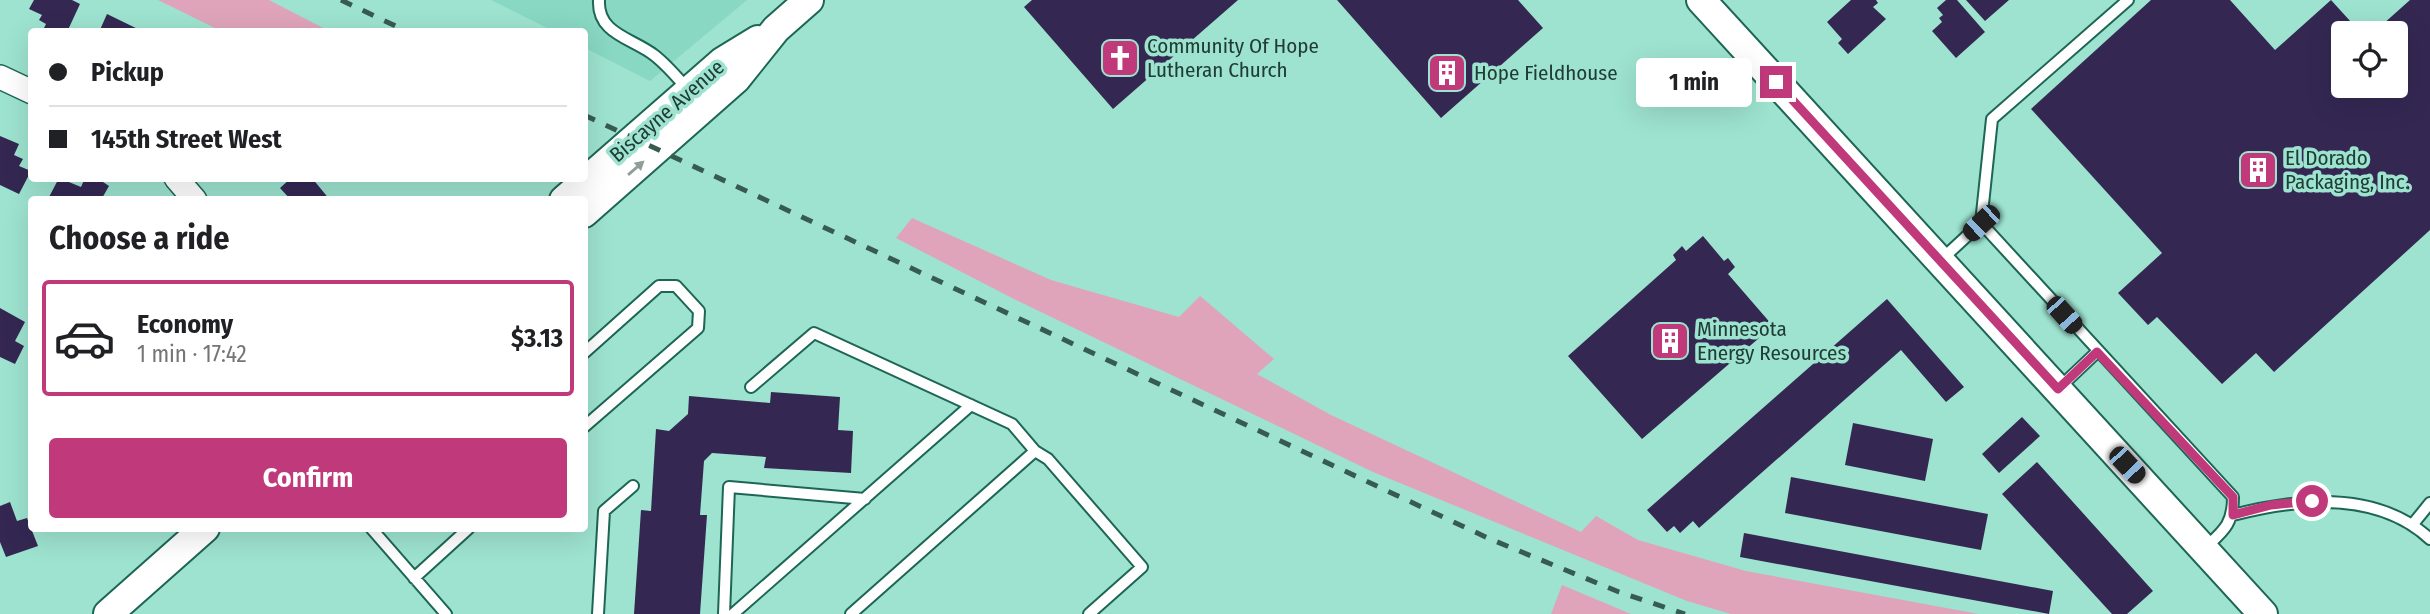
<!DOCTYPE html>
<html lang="en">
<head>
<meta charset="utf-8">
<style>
	:root { --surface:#fff; --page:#f6f6f6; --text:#202124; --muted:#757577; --line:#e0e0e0; --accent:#c03a7b }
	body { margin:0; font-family:"Fira Sans Condensed",sans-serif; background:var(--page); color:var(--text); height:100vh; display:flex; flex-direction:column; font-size:26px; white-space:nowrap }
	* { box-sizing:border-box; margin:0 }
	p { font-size:23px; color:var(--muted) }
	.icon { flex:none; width:38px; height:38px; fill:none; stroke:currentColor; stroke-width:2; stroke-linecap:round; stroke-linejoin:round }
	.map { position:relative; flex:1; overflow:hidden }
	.panel { position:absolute; left:28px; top:196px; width:560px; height:336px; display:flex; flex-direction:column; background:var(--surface); border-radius:7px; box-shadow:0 7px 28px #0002 }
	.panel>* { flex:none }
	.guide { position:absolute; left:28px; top:28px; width:560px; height:154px; border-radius:7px; box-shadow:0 7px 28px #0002; display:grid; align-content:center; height:154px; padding:0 21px; background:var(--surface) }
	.controls { position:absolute; left:2331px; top:21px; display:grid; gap:14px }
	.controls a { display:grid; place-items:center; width:77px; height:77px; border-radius:7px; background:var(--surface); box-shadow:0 7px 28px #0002; font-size:35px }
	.end { position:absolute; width:32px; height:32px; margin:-16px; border:9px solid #c03a7b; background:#fff; box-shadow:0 0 0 4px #fff }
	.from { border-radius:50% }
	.bubble { position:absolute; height:49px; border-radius:7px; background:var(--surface); box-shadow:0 7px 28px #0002; font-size:23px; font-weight:700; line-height:49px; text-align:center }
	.car { position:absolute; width:21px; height:42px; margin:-21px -10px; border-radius:9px; box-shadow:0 0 5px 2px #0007; background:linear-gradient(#222 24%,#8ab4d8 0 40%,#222 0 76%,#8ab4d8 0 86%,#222 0) }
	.guide b { display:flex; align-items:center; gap:24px; height:66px; font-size:26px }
	.guide b+b { border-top:2px solid var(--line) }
	.guide i { width:18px; height:18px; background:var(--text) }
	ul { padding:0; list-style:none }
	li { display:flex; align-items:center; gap:21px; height:116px; margin:0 14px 10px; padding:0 7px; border:4px solid transparent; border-radius:7px }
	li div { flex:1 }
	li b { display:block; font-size:26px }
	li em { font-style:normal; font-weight:700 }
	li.active { border-color:var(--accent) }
	li>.icon { width:63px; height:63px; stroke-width:1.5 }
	h2 { padding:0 21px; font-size:32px; line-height:84px }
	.action { display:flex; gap:14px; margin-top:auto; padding:14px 21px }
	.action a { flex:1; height:80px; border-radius:7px; background:var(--accent); color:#fff; font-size:28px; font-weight:700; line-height:80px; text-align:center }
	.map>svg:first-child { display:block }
	.built { fill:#88d8c3 }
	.green { fill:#dfa4ba }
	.building { fill:#342853 }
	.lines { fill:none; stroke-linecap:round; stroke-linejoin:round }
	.service-casing { stroke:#1d6555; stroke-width:14 }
	.minor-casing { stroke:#1d6555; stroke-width:26 }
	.tertiary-casing { stroke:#1d6555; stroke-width:32 }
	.service { stroke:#fff; stroke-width:10 }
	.minor { stroke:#fff; stroke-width:23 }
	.tertiary { stroke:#fff; stroke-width:28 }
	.rail { stroke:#375b51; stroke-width:5; stroke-dasharray:12 12; stroke-linecap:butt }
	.oneway { fill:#909e9a }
	.route { stroke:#c03a7b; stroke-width:9 }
	.labels { text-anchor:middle; stroke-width:7; stroke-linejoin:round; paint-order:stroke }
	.poi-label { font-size:21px; fill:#203d35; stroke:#9de3cf; text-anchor:start }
	.street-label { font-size:21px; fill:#203d35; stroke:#9de3cf }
</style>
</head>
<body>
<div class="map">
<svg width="2430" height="614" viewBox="0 0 2430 614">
	<rect width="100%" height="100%" fill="#9de3cf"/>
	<path class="built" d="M 491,0 L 747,0 L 650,81 L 585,48 L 584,32 L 553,31 Z"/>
	<path class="green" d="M 158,0 L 269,0 L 329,31 L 221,31 Z
		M 912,218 L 1051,280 L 1179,317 L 1200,296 L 1274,359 L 1257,374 L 1331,415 L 1581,532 L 1596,516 L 1638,540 L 1746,571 L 1979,614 L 1731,614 L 1687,601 L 1373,472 L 1012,298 L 896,238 Z
		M 1562,585 L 1631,614 L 1551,614 Z"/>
	<path class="building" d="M 34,0 L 72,0 L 80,4 L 67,32 L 42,32 L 46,24 L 39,20 L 42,15 L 29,9 Z
		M 1032,0 L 1238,0 L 1113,109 L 1024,7 Z
		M 1337,0 L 1518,0 L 1543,28 L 1441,118 Z
		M 1851,0 L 1876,0 L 1878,3 L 1873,7 L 1886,19 L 1848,54 L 1838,43 L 1842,39 L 1827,22 Z
		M 1946,0 L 1957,0 L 1985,32 L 1956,58 L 1932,31 L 1942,22 L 1939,18 L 1943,15 L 1937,8 Z
		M 1966,0 L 2009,0 L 1985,21 Z
		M 2151,0 L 2230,0 L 2275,50 L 2331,0 L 2361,33 L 2343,33 L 2343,86 L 2396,86 L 2396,33 L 2373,33 L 2410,0 L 2430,0 L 2430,230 L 2274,372 L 2256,353 L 2222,384 L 2157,317 L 2148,325 L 2118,293 L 2162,253 L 2031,109 Z
		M 107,14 L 144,32 L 99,32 Z
		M 0,136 L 19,144 L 14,155 L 23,159 L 19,166 L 31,171 L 19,194 L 0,185 Z
		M 59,178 L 81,187 L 85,178 L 97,178 L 109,186 L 101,200 L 53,200 L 49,197 Z
		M 291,178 L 312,178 L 330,200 L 291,200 L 280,188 Z
		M 1703,236 L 1724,261 L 1728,258 L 1735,267 L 1728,274 L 1773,326 L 1642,439 L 1568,356 L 1676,260 L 1673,255 L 1682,246 L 1686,251 Z
		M 1887,299 L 1964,387 L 1946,402 L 1901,350 L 1699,528 L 1693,521 L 1680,533 L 1674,526 L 1667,532 L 1647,510 Z
		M 0,308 L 25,322 L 15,341 L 24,346 L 15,364 L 0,357 Z
		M 771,392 L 840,397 L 838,430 L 853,431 L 851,473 L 764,468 L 766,457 L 712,453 L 704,461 L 700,515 L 707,515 L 700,614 L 634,614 L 641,510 L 651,511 L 656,429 L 669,431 L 688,414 L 689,396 L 770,403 Z
		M 2022,417 L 2040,436 L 1999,473 L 1982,454 Z
		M 1853,423 L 1933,439 L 1925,481 L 1845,465 Z
		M 2037,462 L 2153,591 L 2127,614 L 2112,614 L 2002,494 Z
		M 1791,477 L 1988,514 L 1981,550 L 1785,513 Z
		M 10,502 L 17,521 L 27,518 L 38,546 L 6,557 L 0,542 L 0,506 Z
		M 1744,533 L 2053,591 L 2049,614 L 1740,557 Z"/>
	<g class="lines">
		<defs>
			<path id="service" d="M 599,0 C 597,34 632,38 654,55 C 667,65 678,78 689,91
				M 1981,223 L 1992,119 L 2128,0
				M 1941,260 L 1981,223 L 2233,497 C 2233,525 2223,531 2204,549
				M 584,353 L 659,286 L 676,286 L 699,311 L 698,328 L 584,427
				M 751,387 L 814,333 L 1012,424 L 1035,451 L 851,614
				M 2058,389 L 2097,352
				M 1035,451 L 1048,459 L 1142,567 L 1089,614
				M 2233,515 C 2298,498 2377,490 2430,539
				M 2413,524 L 2430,503
				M 371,528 L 446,614
				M 414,578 L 469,528
				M 598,614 L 604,511 L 633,486
				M 724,614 L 729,487 L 865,499
				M 733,614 L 971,405"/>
			<path id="minor" d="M 0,77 L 32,92
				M 176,178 L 195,200"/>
			<path id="tertiary" d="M 1701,0 L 2263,614
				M 564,200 L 722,62 L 758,40
				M 584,213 L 736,79 L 776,29 L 809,0
				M 108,614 L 205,528"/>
		</defs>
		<use href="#service" class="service-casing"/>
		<use href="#minor" class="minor-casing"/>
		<use href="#tertiary" class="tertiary-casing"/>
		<use href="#service" class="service"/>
		<use href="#minor" class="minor"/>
		<use href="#tertiary" class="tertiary"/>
		<path class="rail" d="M 341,0 L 408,32
			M 584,115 L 1490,539 L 1619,592 L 1685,614"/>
	</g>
	<defs><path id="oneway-solid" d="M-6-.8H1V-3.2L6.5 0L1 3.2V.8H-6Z" transform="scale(1.75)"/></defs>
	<use class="oneway" href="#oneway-solid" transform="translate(636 168) rotate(-41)"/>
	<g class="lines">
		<path class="route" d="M 1776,82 L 2058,389 L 2097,352 L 2233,497 L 2233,515 L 2271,505 L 2312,501"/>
	</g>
	<defs>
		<symbol id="church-square" viewBox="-11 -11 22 22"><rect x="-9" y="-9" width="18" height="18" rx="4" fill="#c03a7b" stroke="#9de3cf"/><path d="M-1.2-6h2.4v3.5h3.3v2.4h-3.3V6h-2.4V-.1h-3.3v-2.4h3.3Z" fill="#fff"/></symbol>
		<symbol id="building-square" viewBox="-11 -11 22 22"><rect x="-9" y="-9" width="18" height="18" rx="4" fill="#c03a7b" stroke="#9de3cf"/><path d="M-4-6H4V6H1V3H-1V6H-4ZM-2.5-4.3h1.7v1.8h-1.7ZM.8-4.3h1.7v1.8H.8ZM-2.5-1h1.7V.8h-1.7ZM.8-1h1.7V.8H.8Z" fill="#fff"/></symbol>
	</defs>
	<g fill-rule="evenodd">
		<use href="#church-square" x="1098" y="36" width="44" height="44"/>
		<use href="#building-square" x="1425" y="51" width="44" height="44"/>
		<use href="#building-square" x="2236" y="148" width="44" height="44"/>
		<use href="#building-square" x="1648" y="319" width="44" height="44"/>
	</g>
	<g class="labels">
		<g class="poi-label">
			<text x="1147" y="53">Community Of Hope<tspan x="1147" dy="24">Lutheran Church</tspan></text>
			<text x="1474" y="80">Hope Fieldhouse</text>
			<text x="2285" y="165">El Dorado<tspan x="2285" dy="24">Packaging, Inc.</tspan></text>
			<text x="1697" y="336">Minnesota<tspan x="1697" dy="24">Energy Resources</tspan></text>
		</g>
		<g class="street-label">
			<text transform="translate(667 111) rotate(-41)" y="7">Biscayne Avenue</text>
		</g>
	</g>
</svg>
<div class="controls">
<a><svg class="icon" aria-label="locate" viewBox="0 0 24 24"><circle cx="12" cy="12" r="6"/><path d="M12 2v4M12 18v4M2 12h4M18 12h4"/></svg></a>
</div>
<i class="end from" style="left:2312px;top:501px"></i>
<i class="end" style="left:1776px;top:82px"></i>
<div class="bubble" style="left:1636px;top:58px;width:116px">1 min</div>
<i class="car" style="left:1981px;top:223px;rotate:227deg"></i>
<i class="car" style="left:2064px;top:315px;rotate:138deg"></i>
<i class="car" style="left:2127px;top:465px;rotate:137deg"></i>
<div class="guide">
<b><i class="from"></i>Pickup</b>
<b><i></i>145th Street West</b>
</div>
<section class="panel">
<h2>Choose a ride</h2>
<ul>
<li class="active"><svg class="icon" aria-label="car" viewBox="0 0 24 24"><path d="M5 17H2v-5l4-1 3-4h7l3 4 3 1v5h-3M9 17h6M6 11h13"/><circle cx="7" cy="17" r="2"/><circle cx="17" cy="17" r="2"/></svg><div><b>Economy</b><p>1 min · 17:42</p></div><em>$3.13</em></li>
</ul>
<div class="action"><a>Confirm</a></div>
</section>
</div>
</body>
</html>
